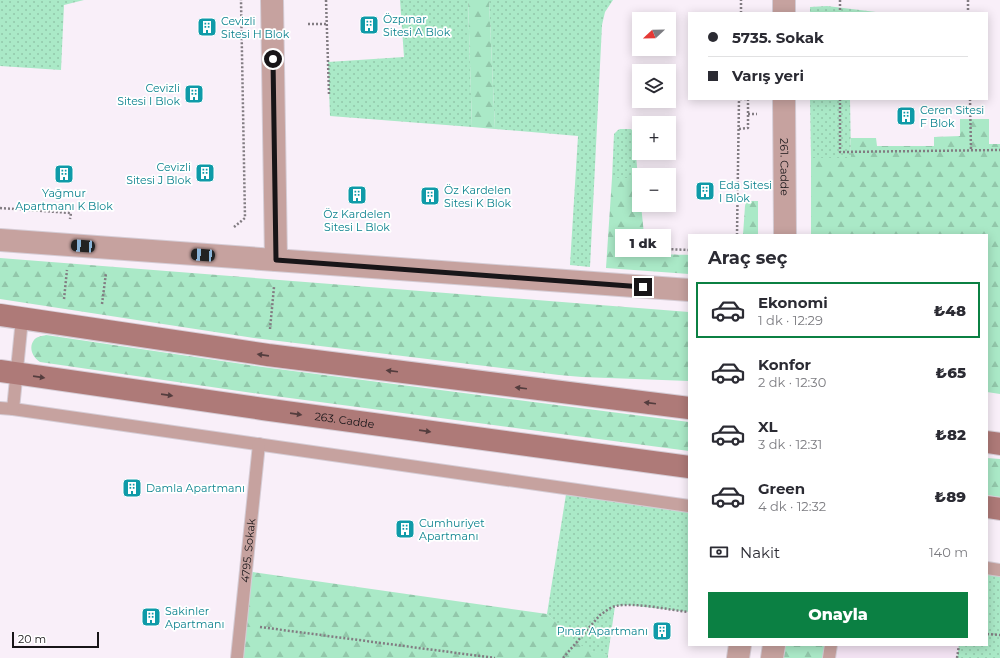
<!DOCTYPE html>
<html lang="tr">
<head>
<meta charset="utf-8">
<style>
	:root { --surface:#fff; --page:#f2f2f3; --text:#2b2b33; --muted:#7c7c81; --line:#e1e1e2; --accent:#0b8043 }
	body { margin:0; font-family:Montserrat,sans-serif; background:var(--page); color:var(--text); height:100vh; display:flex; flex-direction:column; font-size:15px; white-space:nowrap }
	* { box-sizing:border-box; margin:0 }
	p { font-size:13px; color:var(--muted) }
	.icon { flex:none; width:22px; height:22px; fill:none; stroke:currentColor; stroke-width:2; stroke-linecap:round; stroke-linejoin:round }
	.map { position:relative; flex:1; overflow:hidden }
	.sheet { position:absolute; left:688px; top:234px; width:300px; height:412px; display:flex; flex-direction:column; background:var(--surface); border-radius:0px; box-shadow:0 2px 10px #0003 }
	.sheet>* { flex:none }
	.top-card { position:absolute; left:688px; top:12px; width:300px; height:88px; border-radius:0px; box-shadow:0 2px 10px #0003; display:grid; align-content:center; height:88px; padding:0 20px; background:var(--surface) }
	.needle { width:26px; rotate:248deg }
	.tools { position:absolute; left:632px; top:12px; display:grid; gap:8px }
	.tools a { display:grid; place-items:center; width:44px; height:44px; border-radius:0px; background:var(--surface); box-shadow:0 2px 10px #0003; font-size:20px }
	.scale { position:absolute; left:12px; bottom:10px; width:87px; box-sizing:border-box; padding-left:4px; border:2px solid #181518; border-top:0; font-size:11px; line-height:14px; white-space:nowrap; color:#181518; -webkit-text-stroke:3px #fff; paint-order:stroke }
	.end { position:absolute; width:18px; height:18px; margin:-9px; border:5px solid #181518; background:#fff; box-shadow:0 0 0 2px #fff }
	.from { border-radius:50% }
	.bubble { position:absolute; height:28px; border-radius:0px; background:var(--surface); box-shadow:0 2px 10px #0003; font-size:13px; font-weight:800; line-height:28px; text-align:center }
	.car { position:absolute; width:12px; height:24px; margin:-12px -6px; border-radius:5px; box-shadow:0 0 3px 1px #0007; background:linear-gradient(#222 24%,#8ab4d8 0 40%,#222 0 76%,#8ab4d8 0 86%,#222 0) }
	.top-card b { display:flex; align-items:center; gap:14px; height:38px; font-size:15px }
	.top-card b+b { border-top:1px solid var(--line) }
	.top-card i { width:10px; height:10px; background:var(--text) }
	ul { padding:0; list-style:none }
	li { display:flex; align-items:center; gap:12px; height:56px; margin:0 8px 6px; padding:0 12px; border:2px solid transparent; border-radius:0px }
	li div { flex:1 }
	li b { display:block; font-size:15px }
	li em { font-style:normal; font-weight:800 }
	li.current { border-color:var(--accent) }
	li>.icon { width:36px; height:36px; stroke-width:1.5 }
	h2 { padding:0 20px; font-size:18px; line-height:48px }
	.pay { display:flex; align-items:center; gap:10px; height:44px; padding:0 20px; font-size:15px }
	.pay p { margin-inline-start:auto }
	.primary-button { display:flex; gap:8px; margin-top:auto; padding:8px 20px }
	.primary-button a { flex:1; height:46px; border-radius:0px; background:var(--accent); color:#fff; font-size:16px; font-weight:800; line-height:46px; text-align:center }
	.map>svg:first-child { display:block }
	.built { fill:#f3e3f3 }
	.grass { fill:url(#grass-dots) }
	.forest { fill:url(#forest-firs) }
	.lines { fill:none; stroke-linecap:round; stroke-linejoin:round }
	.lane-casing { stroke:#d5ccd5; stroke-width:14 }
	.street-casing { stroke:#d5ccd5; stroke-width:24 }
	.secondary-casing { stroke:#d5ccd5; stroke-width:24 }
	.path { stroke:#827c82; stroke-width:2.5; stroke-dasharray:2 2; stroke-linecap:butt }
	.lane { stroke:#c6a29f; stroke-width:12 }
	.street { stroke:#c6a29f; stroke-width:22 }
	.secondary { stroke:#ae7a78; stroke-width:22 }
	.oneway { fill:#543d3e }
	.route { stroke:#181518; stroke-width:5 }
	.labels { text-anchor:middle; stroke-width:3.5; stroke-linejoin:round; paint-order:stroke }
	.culture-label { font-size:11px; fill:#0d838f; stroke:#fff; text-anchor:start }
	.street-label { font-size:11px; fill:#181518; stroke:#fff }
</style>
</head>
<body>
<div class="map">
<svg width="1000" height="658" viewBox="0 0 1000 658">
	<defs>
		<pattern id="grass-dots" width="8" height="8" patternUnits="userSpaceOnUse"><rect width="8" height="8" fill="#aae9c7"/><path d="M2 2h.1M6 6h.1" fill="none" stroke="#92c7aa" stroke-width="1.8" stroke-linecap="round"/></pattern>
		<pattern id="forest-firs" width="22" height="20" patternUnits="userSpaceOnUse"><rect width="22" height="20" fill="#aae9c7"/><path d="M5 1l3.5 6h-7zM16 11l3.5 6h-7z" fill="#92c7aa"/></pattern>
	</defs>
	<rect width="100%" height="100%" fill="#f9eff9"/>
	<path class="built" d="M 831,645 L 959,645 L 957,658 L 829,658 Z"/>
	<path class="grass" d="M 0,0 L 84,0 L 64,5 L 61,70 L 0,66 Z
		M 400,0 L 468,0 L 472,127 L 330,116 L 328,62 L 404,57 Z
		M 489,0 L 613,0 L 605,12 L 602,25 L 590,267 L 570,265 L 578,136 L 495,129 Z
		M 827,6 L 876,12 L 876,13 L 810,13 L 810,7 Z
		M 810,99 L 850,99 L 851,158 L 811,158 Z
		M 620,129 L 631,129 L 634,133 L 638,178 L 612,178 L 614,134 L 618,130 Z
		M 567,488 L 689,506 L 689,612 L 628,605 L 615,606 L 608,655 C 602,654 596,653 590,651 C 573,643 560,627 547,614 Z
		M 987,568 L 1000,570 L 1000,658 L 957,658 L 959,645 L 987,645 Z"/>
	<path class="forest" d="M 468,0 L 489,0 L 495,129 L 472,127 Z
		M 960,119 L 989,119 L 989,144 L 1000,144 L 1000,394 L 987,392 L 987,235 L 811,235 L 811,158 L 851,158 L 851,138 L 876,138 L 877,146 L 934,146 L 934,137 L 960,136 Z
		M 612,178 L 638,178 L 639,205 L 641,205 L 645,244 C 652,257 677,254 689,255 L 689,274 L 606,268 Z
		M 749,201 L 758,201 L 758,235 L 743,235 L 745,206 L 746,202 Z
		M 0,258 L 689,312 L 689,381 L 582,377 L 559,375 L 254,338 L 0,299 Z
		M 46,335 L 270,368 L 689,422 L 689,451 L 267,395 L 40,362 C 33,358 28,348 34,340 C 36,337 42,336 46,335 Z
		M 987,458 L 1000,459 L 1000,497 L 987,495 Z
		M 246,571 L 547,614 L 577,643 L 591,651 L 608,655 L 608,658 L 237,658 Z
		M 774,645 L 831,645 L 829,658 L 772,658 Z"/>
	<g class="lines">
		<defs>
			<g id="lane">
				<path d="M 0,408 L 13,409 L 689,506"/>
				<path d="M 13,409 L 22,319"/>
				<path d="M 987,568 L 1000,570"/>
				<path id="s1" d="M 237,658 L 259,444"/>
				<path d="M 829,658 L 831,645"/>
			</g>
			<g id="street">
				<path d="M 272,0 L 276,260"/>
				<path d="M 784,0 L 784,13"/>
				<path id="s2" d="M 784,99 L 785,235"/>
				<path d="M 0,240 L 689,290"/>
				<path d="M 738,658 L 740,645"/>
				<path d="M 772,658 L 774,645"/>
			</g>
			<g id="secondary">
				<path d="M 0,315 L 268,355 L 689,408"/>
				<path id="s3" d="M 0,371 L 263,409 L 689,467"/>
				<path d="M 987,442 L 1000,444"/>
				<path d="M 987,507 L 1000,509"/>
			</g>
		</defs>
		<use href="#lane" class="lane-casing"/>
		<use href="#street" class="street-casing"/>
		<use href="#secondary" class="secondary-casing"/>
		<path class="path" d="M 326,0 L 329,94
			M 840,0 L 840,13
			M 968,0 L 968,13
			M 741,13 L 741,0
			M 308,24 L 327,24
			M 840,99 L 840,152 L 1000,150
			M 970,99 L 971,150
			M 748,114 L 757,114
			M 739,129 L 748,128 L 748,99 L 739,99
			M 0,208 L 71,213 L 70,219
			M 234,227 L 245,218 L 241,0
			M 737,235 L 739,99
			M 652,245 L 666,249 L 689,250
			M 64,299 L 67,270
			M 102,304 L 106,273
			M 270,329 L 274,287
			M 260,627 L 495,658
			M 987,634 L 1000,635
			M 563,658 L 600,615 C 605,612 610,607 616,606 C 635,602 669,610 689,612
			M 957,658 L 959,645"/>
		<use href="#lane" class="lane"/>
		<use href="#street" class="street"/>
		<use href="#secondary" class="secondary"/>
	</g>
	<defs><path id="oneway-solid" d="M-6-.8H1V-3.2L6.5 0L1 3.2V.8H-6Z"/></defs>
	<g class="oneway">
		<use href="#oneway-solid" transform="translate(263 355) rotate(-172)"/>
		<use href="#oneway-solid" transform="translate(392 371) rotate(-173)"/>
		<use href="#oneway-solid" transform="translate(39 377) rotate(8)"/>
		<use href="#oneway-solid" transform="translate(521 388) rotate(-173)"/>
		<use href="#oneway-solid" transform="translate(167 395) rotate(8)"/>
		<use href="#oneway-solid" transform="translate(650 403) rotate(-173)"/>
		<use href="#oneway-solid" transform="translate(296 414) rotate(8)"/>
		<use href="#oneway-solid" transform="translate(425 431) rotate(8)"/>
	</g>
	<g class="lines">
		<path class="route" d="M 273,59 L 276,260 L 643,287"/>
	</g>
	<defs>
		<symbol id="building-square" viewBox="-11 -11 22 22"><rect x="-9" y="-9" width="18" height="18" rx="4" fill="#0f9aa8" stroke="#fff"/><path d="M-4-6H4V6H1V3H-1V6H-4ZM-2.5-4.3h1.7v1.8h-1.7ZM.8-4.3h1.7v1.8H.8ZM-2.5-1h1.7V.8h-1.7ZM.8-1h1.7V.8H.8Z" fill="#fff"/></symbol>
	</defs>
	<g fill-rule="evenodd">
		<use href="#building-square" x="358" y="14" width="22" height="22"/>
		<use href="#building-square" x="196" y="16" width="22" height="22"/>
		<use href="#building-square" x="183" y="83" width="22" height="22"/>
		<use href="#building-square" x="895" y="105" width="22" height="22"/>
		<use href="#building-square" x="194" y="162" width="22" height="22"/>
		<use href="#building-square" x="53" y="163" width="22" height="22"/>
		<use href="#building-square" x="694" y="180" width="22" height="22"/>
		<use href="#building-square" x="346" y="184" width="22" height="22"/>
		<use href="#building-square" x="419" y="185" width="22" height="22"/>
		<use href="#building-square" x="121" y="477" width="22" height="22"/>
		<use href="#building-square" x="394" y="518" width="22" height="22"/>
		<use href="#building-square" x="140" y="606" width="22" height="22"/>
		<use href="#building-square" x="651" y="620" width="22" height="22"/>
	</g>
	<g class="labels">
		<g class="culture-label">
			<text x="383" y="23">Özpınar<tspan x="383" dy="13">Sitesi A Blok</tspan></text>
			<text x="221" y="25">Cevizli<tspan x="221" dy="13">Sitesi H Blok</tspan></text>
			<text x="180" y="92" text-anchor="end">Cevizli<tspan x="180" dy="13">Sitesi I Blok</tspan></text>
			<text x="920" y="114">Ceren Sitesi<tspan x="920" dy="13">F Blok</tspan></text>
			<text x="191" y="171" text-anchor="end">Cevizli<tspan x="191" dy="13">Sitesi J Blok</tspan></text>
			<text x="719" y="189">Eda Sitesi<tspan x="719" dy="13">I Blok</tspan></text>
			<text x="444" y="194">Öz Kardelen<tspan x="444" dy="13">Sitesi K Blok</tspan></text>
			<text x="64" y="197" text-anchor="middle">Yağmur<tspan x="64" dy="13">Apartmanı K Blok</tspan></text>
			<text x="357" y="218" text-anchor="middle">Öz Kardelen<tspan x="357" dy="13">Sitesi L Blok</tspan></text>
			<text x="146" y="492">Damla Apartmanı</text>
			<text x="419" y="527">Cumhuriyet<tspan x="419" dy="13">Apartmanı</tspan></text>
			<text x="165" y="615">Sakinler<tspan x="165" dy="13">Apartmanı</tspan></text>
			<text x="648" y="635" text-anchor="end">Pınar Apartmanı</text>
		</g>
		<g class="street-label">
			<text dy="4" stroke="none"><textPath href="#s2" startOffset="68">261. Cadde</textPath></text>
			<text dy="4" stroke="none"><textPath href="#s3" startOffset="348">263. Cadde</textPath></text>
			<text dy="4" stroke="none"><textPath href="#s1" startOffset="108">4795. Sokak</textPath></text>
		</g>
	</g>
</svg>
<div class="tools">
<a><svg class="needle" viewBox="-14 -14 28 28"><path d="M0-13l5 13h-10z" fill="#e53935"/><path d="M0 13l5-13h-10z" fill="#7c7c81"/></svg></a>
<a><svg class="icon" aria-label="layers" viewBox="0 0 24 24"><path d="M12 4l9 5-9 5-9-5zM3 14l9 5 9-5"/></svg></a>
<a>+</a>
<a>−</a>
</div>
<div class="scale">20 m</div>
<i class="end from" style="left:273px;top:59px"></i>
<i class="end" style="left:643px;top:287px"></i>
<div class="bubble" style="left:615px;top:229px;width:56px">1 dk</div>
<i class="car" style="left:83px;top:246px;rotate:274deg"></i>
<i class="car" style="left:203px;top:255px;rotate:274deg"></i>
<div class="top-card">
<b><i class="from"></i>5735. Sokak</b>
<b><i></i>Varış yeri</b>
</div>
<section class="sheet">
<h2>Araç seç</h2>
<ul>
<li class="current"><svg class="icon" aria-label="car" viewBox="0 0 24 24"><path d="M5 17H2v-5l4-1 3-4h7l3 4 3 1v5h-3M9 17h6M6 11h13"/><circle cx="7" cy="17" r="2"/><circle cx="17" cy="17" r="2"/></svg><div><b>Ekonomi</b><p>1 dk · 12:29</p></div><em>₺48</em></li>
<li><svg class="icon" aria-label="car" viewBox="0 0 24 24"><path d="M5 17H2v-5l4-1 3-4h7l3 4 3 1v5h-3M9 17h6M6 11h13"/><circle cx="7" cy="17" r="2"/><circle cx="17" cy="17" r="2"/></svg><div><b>Konfor</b><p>2 dk · 12:30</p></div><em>₺65</em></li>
<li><svg class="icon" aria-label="car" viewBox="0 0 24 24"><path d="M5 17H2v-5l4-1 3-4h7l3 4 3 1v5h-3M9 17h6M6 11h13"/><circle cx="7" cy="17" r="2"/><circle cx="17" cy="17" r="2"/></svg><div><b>XL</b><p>3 dk · 12:31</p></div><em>₺82</em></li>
<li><svg class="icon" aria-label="car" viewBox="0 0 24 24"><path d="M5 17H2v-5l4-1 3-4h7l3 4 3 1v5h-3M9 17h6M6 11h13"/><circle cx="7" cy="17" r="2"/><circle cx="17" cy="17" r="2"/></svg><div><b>Green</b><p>4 dk · 12:32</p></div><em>₺89</em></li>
</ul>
<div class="pay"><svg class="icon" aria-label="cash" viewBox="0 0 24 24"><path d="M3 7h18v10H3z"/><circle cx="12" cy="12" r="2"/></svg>Nakit<p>140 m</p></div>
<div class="primary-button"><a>Onayla</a></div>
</section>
</div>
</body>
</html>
